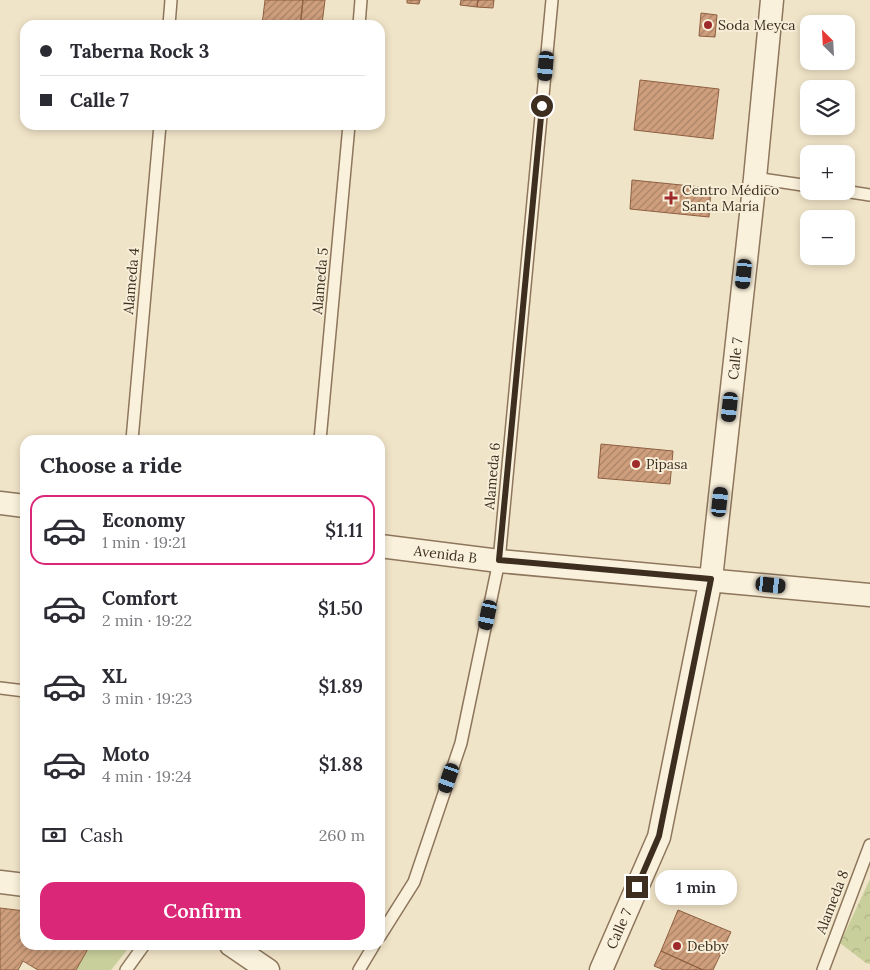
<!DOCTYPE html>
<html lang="en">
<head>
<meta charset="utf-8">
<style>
	:root { --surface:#fff; --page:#f2f2f3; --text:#2b2b33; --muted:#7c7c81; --line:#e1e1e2; --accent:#db2777 }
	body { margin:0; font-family:Lora,serif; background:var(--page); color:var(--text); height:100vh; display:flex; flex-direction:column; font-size:19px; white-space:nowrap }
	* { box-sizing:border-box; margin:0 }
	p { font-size:16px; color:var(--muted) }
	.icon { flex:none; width:28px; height:28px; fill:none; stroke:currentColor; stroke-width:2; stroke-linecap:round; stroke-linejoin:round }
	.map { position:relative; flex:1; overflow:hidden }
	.drawer { position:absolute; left:20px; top:435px; width:365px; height:515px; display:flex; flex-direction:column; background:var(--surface); border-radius:15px; box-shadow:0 2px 8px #0003 }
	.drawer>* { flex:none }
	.top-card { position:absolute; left:20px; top:20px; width:365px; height:110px; border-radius:15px; box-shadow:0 2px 8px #0003; display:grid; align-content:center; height:110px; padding:0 20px; background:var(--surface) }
	.needle { width:32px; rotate:336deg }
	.buttons { position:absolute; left:800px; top:15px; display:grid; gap:10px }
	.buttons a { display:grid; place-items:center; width:55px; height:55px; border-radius:10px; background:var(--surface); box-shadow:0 2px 8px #0003; font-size:25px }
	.end { position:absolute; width:22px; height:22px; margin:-11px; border:6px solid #3d2e20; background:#fff; box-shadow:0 0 0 2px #fff }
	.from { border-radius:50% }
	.bubble { position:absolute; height:35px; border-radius:15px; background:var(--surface); box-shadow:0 2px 8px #0003; font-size:16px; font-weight:600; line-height:35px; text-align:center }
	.car { position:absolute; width:15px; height:30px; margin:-15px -8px; border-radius:6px; box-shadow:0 0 4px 1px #0007; background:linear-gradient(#222 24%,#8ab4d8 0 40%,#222 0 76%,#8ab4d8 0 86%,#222 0) }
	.top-card b { display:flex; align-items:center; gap:18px; height:48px; font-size:19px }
	.top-card b+b { border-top:1px solid var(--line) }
	.top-card i { width:12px; height:12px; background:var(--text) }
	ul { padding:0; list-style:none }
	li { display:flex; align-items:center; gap:15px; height:70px; margin:0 10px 8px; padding:0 10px; border:2px solid transparent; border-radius:15px }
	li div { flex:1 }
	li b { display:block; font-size:19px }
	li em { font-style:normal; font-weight:600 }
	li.active { border-color:var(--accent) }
	li>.icon { width:45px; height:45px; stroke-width:1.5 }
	h2 { padding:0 20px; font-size:22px; line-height:60px }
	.pay { display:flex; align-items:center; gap:12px; height:55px; padding:0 20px; font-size:19px }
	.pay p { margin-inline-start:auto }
	.action { display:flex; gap:10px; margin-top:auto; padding:10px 20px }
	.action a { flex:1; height:58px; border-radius:15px; background:var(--accent); color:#fff; font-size:20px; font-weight:600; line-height:58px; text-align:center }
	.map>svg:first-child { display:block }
	.park { fill:url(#park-crowns) }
	.garden { fill:#c9cf9b }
	.building { fill:url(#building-hatch); stroke:#8d5f41 }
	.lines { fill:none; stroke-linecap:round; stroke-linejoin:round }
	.service-casing { stroke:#8d765c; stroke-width:14 }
	.minor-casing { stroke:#8d765c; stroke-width:25 }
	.service { stroke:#faf1dc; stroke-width:11 }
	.minor { stroke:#faf1dc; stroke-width:22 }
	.route { stroke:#3d2e20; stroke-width:6 }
	.poi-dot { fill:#9e2a2b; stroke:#f7eed8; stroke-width:2 }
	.labels { text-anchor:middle; stroke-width:4; stroke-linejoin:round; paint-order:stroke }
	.poi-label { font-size:14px; fill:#3d2e20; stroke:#f7eed8; text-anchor:start }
	.street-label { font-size:14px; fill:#3d2e20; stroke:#f7eed8 }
</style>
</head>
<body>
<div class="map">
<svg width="870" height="970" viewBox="0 0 870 970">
	<defs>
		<pattern id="park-crowns" width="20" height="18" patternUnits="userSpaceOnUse" patternTransform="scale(1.25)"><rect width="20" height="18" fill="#c9cf9b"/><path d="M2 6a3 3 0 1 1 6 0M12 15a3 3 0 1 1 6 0" fill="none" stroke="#aeb285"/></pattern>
		<pattern id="building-hatch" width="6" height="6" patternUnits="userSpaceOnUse" patternTransform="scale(1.25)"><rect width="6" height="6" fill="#cf9f7d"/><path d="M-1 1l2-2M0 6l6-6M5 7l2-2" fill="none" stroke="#a98266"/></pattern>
	</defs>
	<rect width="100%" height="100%" fill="#f0e4c8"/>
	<path class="park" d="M 870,879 L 870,964 L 866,963 L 840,943 Z"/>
	<path class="garden" d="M 106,945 L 131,945 L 111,970 L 76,970 L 89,947 Z"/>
	<path class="building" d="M 265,0 L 303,0 L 300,25 L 262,25 Z
		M 303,0 L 325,0 L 322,24 L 301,21 Z
		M 407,0 L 420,0 L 419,4 L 407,3 Z
		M 461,0 L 478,0 L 477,7 L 460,5 Z
		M 478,0 L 494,0 L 493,8 L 477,7 Z
		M 701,13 L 717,15 L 715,37 L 699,36 Z
		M 640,80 L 719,89 L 713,139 L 634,130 Z
		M 632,180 L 711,188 L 709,217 L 630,209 Z
		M 601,444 L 673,451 L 670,484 L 598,478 Z
		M 0,908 L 25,911 L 25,945 L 106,945 L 89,947 L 76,970 L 38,970 L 23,961 L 18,970 L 0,970 Z
		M 678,910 L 731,932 L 713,970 L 703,970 L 661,951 Z
		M 661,951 L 703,970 L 664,970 L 654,966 Z"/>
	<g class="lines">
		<defs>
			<path id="service" d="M 169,25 L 171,0
				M 359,25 L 361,0
				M 755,178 L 809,186
				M 844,191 L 870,195
				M 132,440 L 160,125
				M 320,440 L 349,125
				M 0,688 L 25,691
				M 380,936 L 414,882 L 461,743 L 499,561 L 552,0
				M 126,970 L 144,945
				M 359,970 L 374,945
				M 823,970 L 870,845"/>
			<g id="minor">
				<path d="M 0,503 L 25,506"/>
				<path id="s1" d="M 380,546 L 499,561 L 870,595"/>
				<path d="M 0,882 L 25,885"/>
				<path d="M 231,945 L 268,970"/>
				<path id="s2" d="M 601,970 L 659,837 L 711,579 L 755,178 L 772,0"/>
			</g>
		</defs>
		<use href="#service" class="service-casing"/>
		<use href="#minor" class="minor-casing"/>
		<use href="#service" class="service"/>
		<use href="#minor" class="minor"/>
	</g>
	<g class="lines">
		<path class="route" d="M 542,106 L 499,560 L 711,579 L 659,836 L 637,887"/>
	</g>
	<g class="poi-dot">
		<circle cx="708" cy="25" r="5"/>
		<path d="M668.5 190.5h5v5h5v5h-5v5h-5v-5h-5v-5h5z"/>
		<circle cx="636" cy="464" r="5"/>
		<circle cx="677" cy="946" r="5"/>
	</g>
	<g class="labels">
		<g class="poi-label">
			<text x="718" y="30">Soda Meyca</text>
			<text x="682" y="195">Centro Médico<tspan x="682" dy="16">Santa María</tspan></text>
			<text x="646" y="469">Pipasa</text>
			<text x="687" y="951">Debby</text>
		</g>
		<g class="street-label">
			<text transform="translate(131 281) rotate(-85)" y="5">Alameda 4</text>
			<text transform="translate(320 281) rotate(-85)" y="5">Alameda 5</text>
			<text dy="5" stroke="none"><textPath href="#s2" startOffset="630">Calle 7</textPath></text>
			<text transform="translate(492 476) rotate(-85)" y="5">Alameda 6</text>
			<text dy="5" stroke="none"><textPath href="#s1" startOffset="66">Avenida B</textPath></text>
			<text transform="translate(832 902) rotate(-69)" y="5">Alameda 8</text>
			<text dy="5" stroke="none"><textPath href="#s2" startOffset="45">Calle 7</textPath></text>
		</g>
	</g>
</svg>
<div class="buttons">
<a><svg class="needle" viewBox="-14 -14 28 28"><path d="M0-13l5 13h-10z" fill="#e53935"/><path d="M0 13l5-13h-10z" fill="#7c7c81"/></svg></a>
<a><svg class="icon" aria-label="layers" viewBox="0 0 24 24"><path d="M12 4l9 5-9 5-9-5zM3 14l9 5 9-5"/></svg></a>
<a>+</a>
<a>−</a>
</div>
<i class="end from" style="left:542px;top:106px"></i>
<i class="end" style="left:637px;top:887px"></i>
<div class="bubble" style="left:655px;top:870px;width:82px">1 min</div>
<i class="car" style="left:546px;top:66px;rotate:185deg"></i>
<i class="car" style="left:744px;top:274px;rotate:186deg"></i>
<i class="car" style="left:730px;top:407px;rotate:186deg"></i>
<i class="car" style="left:720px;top:502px;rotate:6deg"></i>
<i class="car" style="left:771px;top:585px;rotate:96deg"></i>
<i class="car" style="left:488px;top:615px;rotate:192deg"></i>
<i class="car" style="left:449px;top:778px;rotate:199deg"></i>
<div class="top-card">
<b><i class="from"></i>Taberna Rock 3</b>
<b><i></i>Calle 7</b>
</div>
<section class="drawer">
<h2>Choose a ride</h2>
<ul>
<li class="active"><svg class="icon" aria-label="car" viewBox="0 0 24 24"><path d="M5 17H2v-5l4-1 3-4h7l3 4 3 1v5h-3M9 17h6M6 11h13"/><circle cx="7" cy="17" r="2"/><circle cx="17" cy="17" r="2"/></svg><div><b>Economy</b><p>1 min · 19:21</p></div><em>$1.11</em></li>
<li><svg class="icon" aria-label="car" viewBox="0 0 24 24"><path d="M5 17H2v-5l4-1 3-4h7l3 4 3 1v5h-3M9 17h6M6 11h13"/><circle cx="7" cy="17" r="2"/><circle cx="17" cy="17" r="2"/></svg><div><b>Comfort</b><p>2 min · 19:22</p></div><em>$1.50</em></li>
<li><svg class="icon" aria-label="car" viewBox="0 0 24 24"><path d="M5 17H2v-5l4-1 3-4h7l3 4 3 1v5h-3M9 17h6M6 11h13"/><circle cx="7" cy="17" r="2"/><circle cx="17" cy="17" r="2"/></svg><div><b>XL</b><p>3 min · 19:23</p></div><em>$1.89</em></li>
<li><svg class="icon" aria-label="car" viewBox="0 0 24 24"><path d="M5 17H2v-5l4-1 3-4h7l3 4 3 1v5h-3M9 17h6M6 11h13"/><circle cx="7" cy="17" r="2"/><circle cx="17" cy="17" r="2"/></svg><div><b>Moto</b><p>4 min · 19:24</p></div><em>$1.88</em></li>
</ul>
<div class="pay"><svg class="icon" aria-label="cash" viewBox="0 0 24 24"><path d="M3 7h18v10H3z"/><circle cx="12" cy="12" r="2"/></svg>Cash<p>260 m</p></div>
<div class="action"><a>Confirm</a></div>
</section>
</div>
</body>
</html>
